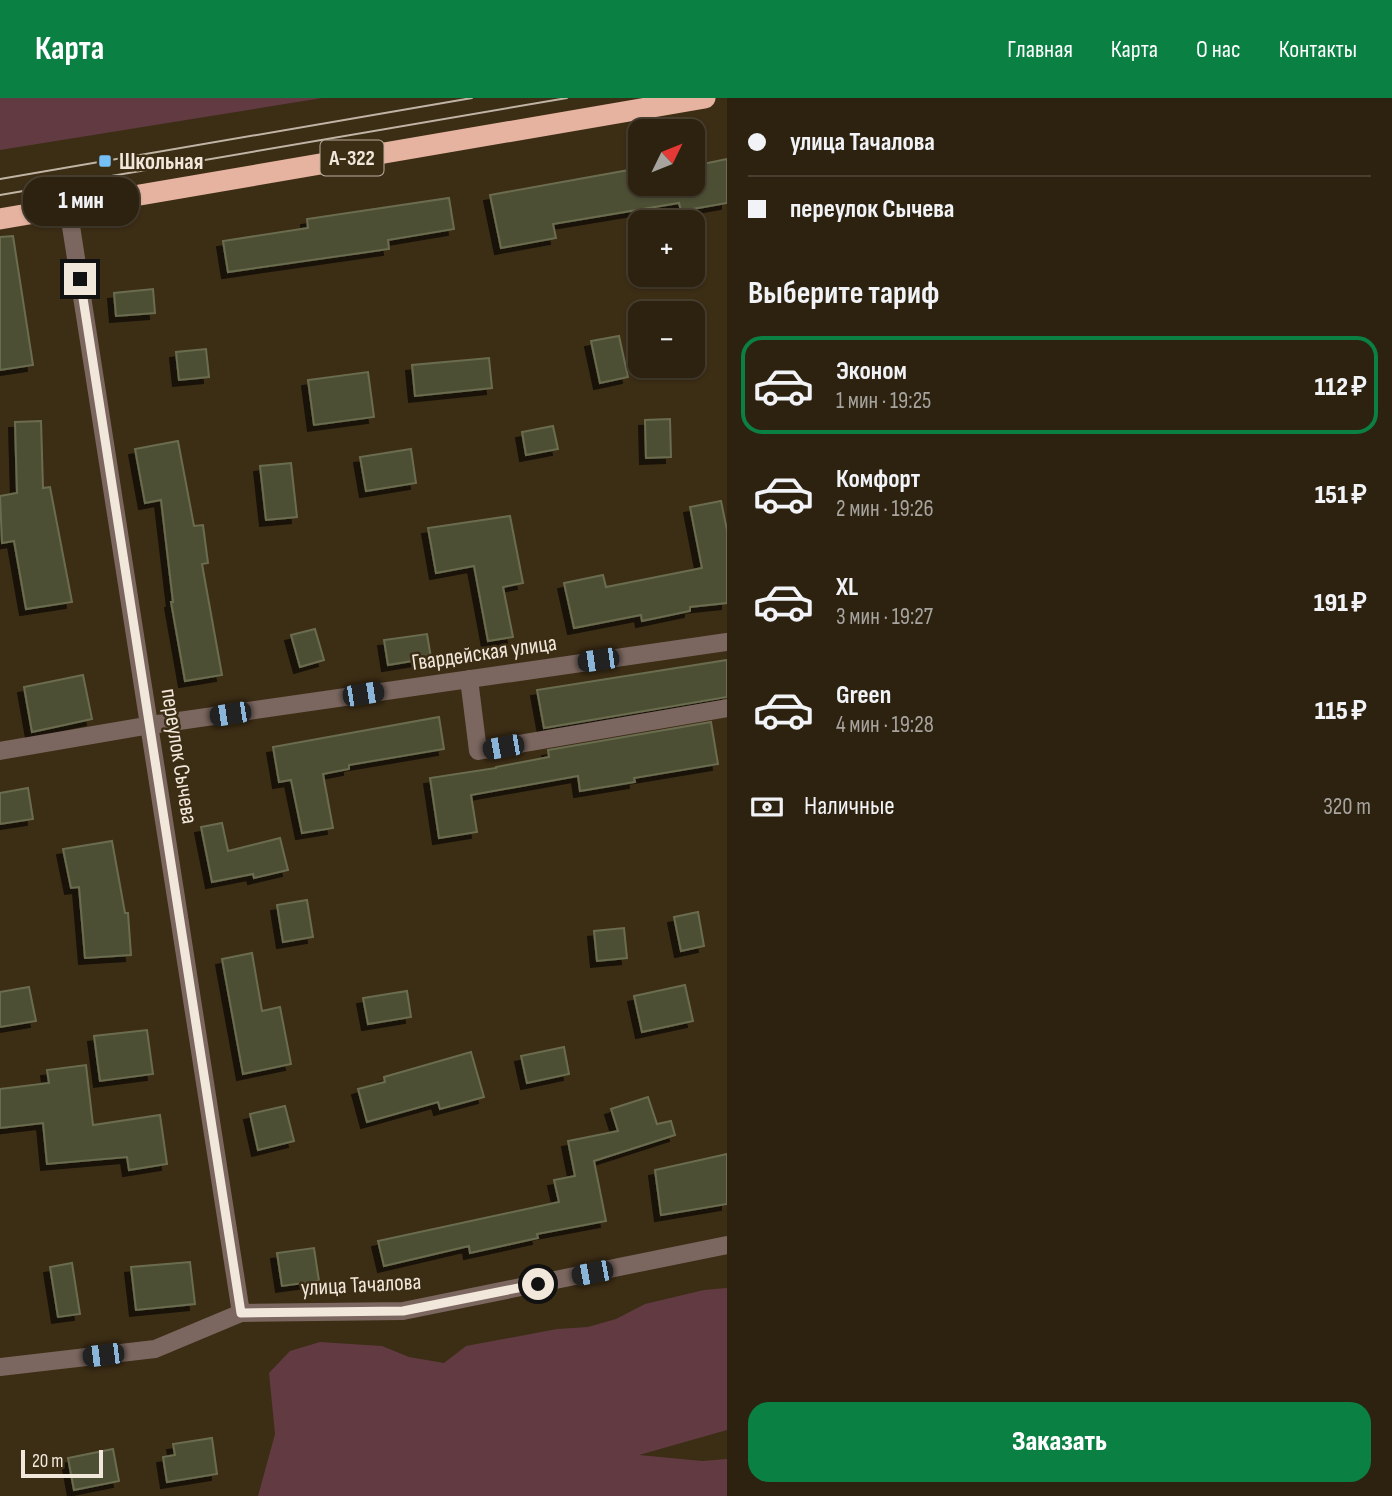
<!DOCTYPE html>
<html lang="ru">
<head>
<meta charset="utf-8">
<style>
	:root { --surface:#2d2210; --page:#392f1e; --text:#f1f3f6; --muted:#a7a49f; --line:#483f30; --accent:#0b8043 }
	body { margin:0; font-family:"Sofia Sans Condensed",sans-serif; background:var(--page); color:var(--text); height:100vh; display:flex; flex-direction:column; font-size:26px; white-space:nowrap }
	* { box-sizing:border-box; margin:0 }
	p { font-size:23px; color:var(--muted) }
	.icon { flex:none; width:38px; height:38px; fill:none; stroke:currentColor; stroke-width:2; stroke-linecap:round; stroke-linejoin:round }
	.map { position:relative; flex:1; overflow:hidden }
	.details { display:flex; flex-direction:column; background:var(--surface); width:665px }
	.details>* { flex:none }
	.banner { display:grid; align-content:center; height:154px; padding:0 21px; background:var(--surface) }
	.needle { width:46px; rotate:47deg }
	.buttons { position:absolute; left:628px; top:21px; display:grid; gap:14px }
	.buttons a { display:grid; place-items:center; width:77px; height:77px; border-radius:14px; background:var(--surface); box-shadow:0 2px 5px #0004,0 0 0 2px var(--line); font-size:35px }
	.scale { position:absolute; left:21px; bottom:18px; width:82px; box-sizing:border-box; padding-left:7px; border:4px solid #f1e7da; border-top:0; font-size:19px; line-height:24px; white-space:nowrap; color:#f1e7da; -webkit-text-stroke:5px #3c2d15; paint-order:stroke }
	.end { position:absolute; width:32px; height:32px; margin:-16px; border:9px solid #f1e7da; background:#111; box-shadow:0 0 0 4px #111 }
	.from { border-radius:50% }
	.bubble { position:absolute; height:49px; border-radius:21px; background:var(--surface); box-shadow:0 2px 5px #0004,0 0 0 2px var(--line); font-size:23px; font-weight:800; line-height:49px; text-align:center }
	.car { position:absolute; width:21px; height:42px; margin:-21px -10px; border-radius:9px; box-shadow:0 0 5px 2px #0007; background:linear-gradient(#222 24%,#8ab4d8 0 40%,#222 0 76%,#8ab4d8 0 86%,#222 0) }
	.banner b { display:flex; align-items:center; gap:24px; height:66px; font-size:26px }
	.banner b+b { border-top:2px solid var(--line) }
	.banner i { width:18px; height:18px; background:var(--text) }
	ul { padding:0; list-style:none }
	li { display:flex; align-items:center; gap:21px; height:98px; margin:0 14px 10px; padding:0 7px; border:4px solid transparent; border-radius:21px }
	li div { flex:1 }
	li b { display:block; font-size:26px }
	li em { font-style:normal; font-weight:800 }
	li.selected { border-color:var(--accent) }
	li>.icon { width:63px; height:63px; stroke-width:1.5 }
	h2 { padding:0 21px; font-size:32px; line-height:84px }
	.pay { display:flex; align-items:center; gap:18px; height:77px; padding:0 21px; font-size:26px }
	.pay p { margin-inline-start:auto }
	.cta { display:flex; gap:14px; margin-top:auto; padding:14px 21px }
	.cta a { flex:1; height:80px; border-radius:21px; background:var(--accent); color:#fff; font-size:28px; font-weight:800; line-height:80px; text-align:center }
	header { display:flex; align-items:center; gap:42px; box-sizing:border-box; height:98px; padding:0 35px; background:var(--accent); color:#fff }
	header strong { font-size:33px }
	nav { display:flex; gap:38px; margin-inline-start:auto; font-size:24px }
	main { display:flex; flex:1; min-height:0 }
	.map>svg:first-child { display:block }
	.green { fill:#613b41 }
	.building { fill:#4e4f34; stroke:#6b6c4f; stroke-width:2; filter:url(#shadow) }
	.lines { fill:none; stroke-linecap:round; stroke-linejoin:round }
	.minor { stroke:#7b675f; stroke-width:18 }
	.highway { stroke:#e5b39f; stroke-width:21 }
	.tram { stroke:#c0b5a5; stroke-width:2 }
	.route { stroke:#f1e7da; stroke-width:9 }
	.poi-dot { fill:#75c0f6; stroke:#3c2d15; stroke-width:2.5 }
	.labels { text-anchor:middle; stroke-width:5; stroke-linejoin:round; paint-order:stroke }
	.shield { fill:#3c2d15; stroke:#bbaf9f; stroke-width:2 }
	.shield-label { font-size:21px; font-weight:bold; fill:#f1e7da }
	.poi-label { font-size:23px; font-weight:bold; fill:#f1e7da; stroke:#3c2d15; text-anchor:start }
	.street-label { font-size:23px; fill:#f1e7da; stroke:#3c2d15 }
</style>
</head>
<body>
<header>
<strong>Карта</strong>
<nav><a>Главная</a><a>Карта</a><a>О нас</a><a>Контакты</a></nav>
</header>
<main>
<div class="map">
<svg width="727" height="1398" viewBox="0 0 727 1398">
	<defs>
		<filter id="shadow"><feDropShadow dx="-6" dy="6" stdDeviation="0" flood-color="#0009"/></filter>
	</defs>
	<rect width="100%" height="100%" fill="#3c2d15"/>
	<path class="green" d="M 0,0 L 322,0 L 0,52 Z
		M 727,1190 L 727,1332 L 639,1357 L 702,1363 L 727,1361 L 727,1398 L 258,1398 L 275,1336 L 269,1275 L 290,1253 L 320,1244 L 382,1248 L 409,1259 L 444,1265 L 466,1248 L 557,1231 L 588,1229 L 616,1221 L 645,1206 L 704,1192 Z"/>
	<path class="building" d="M 727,61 L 727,105 L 681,113 L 679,105 L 553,126 L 556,140 L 501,150 L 490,97 L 640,70 L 640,86 L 693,86 L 693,68 Z
		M 449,100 L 454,131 L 388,142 L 389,151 L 228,174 L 223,143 L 308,130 L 307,121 Z
		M 13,138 L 33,267 L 0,272 L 0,139 Z
		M 153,191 L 155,215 L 116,218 L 114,195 Z
		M 619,238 L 628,279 L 600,285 L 591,243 Z
		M 206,251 L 209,279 L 179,282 L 176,254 Z
		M 489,260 L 492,290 L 415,298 L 412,267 Z
		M 368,274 L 374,319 L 314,327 L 308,282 Z
		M 670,321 L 671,359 L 646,360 L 645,322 Z
		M 41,323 L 43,390 L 50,389 L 72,504 L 26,511 L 14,443 L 2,445 L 0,398 L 17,395 L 15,324 Z
		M 553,328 L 558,351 L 526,357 L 522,334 Z
		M 178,343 L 194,428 L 203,427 L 208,465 L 202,466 L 222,577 L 185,583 L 171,504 L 173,504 L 161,402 L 145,405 L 135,351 Z
		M 411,351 L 416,385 L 366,393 L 360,359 Z
		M 291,365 L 297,419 L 266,422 L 260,368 Z
		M 721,403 L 727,432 L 727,505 L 690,509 L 690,513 L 642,523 L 641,517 L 574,530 L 564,485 L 603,477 L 606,489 L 702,470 L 690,409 Z
		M 510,418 L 523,485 L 503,489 L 513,539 L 488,543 L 474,468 L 436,475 L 428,430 Z
		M 315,531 L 324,562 L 300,569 L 291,537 Z
		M 427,536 L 431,560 L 388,567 L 384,542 Z
		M 727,562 L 727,599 L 544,630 L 537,592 Z
		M 83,577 L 92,621 L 32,634 L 24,589 Z
		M 439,619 L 444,651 L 349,667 L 349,671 L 323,676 L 333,730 L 302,735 L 291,682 L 279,684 L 273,649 Z
		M 711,624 L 718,666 L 634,680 L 635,684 L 580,693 L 578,678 L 471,697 L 477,734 L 439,740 L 430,680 L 496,670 L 496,669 L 549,659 L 548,652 Z
		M 28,690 L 33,721 L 0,726 L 0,695 Z
		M 222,725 L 228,753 L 280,740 L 288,772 L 254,780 L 253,776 L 212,784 L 201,729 Z
		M 112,743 L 125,815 L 128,815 L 131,857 L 85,860 L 79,789 L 71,790 L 63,751 Z
		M 307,802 L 313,839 L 283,844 L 277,807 Z
		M 698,814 L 704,848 L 681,853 L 674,819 Z
		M 624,830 L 627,860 L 597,863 L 594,833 Z
		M 252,855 L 262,913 L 280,909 L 291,966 L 243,976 L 222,861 Z
		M 685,887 L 693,923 L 642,934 L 634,898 Z
		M 29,889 L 36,923 L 0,929 L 0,894 Z
		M 407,893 L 411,919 L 368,926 L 363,900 Z
		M 147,932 L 153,976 L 100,983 L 94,938 Z
		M 564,949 L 569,976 L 527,985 L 521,958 Z
		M 471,954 L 484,999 L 440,1011 L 438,1004 L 367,1024 L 358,991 L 385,984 L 384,979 Z
		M 86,967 L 93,1027 L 160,1017 L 167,1066 L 129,1072 L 127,1059 L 47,1066 L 43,1025 L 0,1030 L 0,991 L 49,985 L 47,972 Z
		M 648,999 L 657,1026 L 671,1023 L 675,1037 L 594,1063 L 606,1123 L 537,1136 L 538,1140 L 470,1155 L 469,1148 L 384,1168 L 378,1143 L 559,1104 L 554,1082 L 575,1078 L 568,1043 L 618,1033 L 611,1011 Z
		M 285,1008 L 294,1043 L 258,1052 L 250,1016 Z
		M 727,1056 L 727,1106 L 661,1117 L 655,1072 Z
		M 314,1150 L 319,1183 L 282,1188 L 277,1155 Z
		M 190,1164 L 195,1206 L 136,1212 L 131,1169 Z
		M 72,1165 L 80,1216 L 58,1219 L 50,1169 Z
		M 212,1340 L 217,1376 L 167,1384 L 163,1359 L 175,1357 L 173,1346 Z
		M 113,1351 L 119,1383 L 74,1392 L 68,1360 Z"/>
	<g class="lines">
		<path class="minor" d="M 68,109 L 241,1215
			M 469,581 L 478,653 L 727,610
			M 0,653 L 151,627 L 727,544
			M 0,1269 L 155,1251 L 241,1215 L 403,1213 L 727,1147"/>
		<path class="highway" d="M 0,121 L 705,0"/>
		<path class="tram" d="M 0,81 L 472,0
			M 0,97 L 567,0"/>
	</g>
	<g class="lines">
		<path class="route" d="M 80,181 L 241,1215 L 403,1213 L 538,1186"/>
	</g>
	<rect class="poi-dot" x="98" y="56" width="14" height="14" rx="3.5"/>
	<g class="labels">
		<rect class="shield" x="320.5" y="42.5" width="63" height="35" rx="5"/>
		<g class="shield-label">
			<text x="352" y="67">А-322</text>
		</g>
		<g class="poi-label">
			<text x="119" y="71">Школьная</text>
		</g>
		<g class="street-label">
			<text transform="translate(484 554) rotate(-8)" y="8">Гвардейская улица</text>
			<text transform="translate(180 658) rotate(81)" y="8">переулок Сычева</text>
			<text transform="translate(361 1186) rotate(-3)" y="8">улица Тачалова</text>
		</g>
	</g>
</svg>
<div class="buttons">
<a><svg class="needle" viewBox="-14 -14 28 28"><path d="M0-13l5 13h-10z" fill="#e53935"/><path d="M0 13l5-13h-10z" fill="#a7a49f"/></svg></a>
<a>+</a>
<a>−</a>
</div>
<div class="scale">20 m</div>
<i class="end from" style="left:538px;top:1186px"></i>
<i class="end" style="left:80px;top:181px"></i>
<div class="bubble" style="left:23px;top:79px;width:116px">1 мин</div>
<i class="car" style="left:598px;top:562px;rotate:262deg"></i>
<i class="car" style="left:363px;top:596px;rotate:81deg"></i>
<i class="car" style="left:230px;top:616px;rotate:261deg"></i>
<i class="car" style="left:503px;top:649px;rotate:260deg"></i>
<i class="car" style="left:592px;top:1175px;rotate:259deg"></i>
<i class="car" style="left:103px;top:1257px;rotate:263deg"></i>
</div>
<section class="details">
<div class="banner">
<b><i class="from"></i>улица Тачалова</b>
<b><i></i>переулок Сычева</b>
</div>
<h2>Выберите тариф</h2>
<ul>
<li class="selected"><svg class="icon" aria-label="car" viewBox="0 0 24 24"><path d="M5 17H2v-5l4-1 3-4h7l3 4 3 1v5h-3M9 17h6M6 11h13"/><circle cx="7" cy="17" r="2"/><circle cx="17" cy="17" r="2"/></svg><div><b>Эконом</b><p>1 мин · 19:25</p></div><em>112 ₽</em></li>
<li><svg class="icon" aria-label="car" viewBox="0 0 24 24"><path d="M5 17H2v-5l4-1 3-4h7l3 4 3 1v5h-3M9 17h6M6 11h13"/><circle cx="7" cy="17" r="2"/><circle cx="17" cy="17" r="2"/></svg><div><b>Комфорт</b><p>2 мин · 19:26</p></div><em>151 ₽</em></li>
<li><svg class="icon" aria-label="car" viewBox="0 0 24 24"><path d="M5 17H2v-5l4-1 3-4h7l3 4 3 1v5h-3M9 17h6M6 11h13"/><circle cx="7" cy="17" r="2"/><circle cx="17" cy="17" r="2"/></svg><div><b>XL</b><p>3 мин · 19:27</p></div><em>191 ₽</em></li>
<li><svg class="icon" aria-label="car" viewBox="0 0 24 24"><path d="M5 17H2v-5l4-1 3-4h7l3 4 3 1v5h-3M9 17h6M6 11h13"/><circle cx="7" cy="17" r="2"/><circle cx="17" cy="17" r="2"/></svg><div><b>Green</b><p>4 мин · 19:28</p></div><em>115 ₽</em></li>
</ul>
<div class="pay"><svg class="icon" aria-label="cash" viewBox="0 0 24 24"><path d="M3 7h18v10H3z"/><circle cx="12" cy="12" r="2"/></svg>Наличные<p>320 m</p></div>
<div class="cta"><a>Заказать</a></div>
</section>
</main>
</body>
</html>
